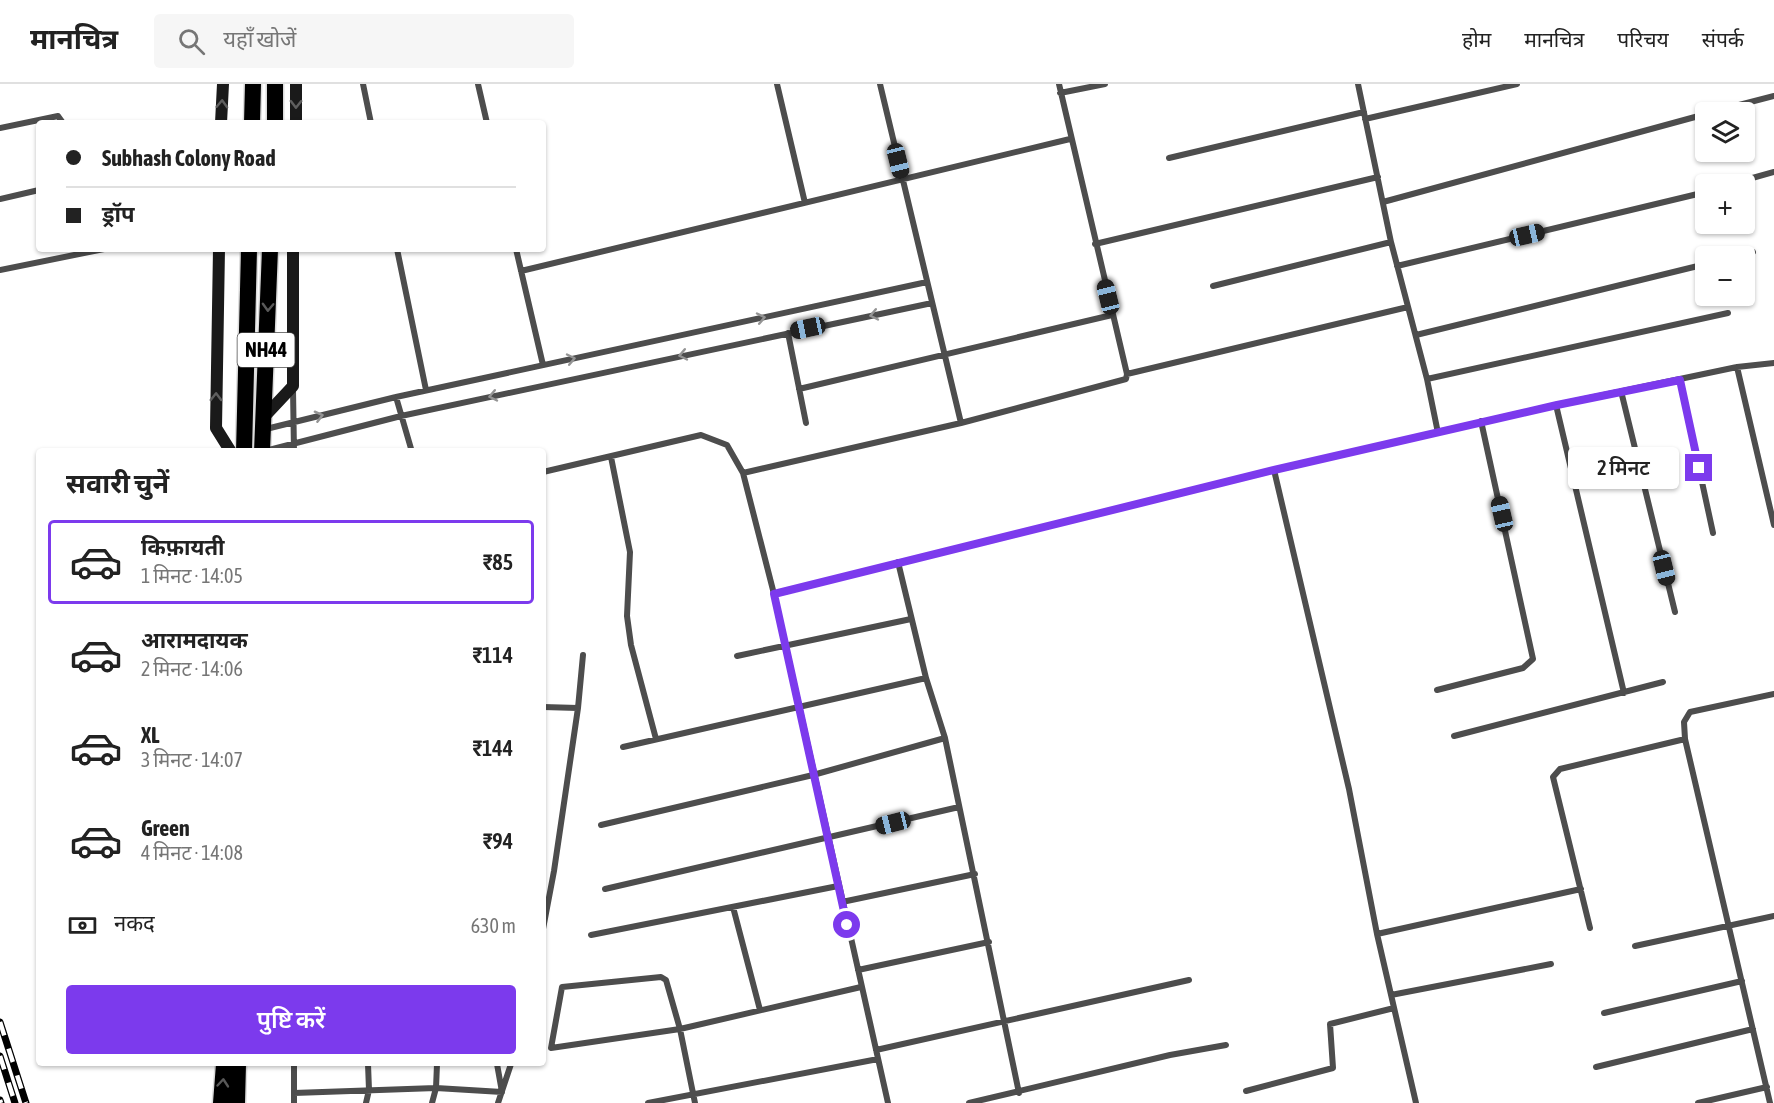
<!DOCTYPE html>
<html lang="hi">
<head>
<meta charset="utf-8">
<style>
	:root { --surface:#fff; --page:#f6f6f6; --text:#222; --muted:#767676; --line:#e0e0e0; --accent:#7c3aed }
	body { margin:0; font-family:"Asap Condensed","Noto Sans Devanagari",sans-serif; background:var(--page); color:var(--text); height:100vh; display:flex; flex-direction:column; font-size:22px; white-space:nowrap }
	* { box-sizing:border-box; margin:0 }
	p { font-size:20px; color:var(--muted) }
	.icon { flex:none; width:33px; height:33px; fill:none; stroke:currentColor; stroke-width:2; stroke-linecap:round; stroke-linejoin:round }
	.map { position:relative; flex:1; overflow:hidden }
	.panel { position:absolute; left:36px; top:364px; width:510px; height:618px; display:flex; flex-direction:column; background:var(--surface); border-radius:6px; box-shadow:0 2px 4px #0004 }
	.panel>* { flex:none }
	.guide { position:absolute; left:36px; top:36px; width:510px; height:132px; border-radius:6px; box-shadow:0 2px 4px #0004; display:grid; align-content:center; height:132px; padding:0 30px; background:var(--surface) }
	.tools { position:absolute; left:1695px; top:18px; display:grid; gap:12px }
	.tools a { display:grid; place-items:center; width:60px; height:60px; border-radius:6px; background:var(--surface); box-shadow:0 2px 4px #0004; font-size:30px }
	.end { position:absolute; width:27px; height:27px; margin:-14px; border:8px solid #7c3aed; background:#fff; box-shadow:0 0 0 3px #fff }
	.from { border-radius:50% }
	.bubble { position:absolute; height:42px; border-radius:6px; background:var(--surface); box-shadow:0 2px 4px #0004; font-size:20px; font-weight:600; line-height:42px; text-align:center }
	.car { position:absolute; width:18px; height:36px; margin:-18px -9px; border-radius:8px; box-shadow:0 0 4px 2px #0007; background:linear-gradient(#222 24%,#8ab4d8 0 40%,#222 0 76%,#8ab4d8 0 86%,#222 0) }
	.guide b { display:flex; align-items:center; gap:21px; height:57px; font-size:22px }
	.guide b+b { border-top:2px solid var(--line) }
	.guide i { width:15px; height:15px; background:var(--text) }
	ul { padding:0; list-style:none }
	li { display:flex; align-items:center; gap:18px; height:84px; margin:0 12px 9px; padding:0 18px; border:3px solid transparent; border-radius:6px }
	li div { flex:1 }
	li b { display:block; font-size:22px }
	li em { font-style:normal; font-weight:600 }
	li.active { border-color:var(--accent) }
	li>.icon { width:54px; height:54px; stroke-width:1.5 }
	h2 { padding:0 30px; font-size:27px; line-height:72px }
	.pay { display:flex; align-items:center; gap:15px; height:66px; padding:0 30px; font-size:22px }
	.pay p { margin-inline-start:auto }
	.cta { display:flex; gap:12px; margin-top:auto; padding:12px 30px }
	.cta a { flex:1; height:69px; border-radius:6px; background:var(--accent); color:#fff; font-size:24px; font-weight:600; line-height:69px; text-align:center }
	header { display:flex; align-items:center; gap:36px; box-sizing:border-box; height:84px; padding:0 30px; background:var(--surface); border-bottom:2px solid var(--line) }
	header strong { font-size:28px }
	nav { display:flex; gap:33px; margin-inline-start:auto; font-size:21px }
	.search { width:420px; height:54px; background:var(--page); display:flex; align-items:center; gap:15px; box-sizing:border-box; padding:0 21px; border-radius:6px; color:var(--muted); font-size:22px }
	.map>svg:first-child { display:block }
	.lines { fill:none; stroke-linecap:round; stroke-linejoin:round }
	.trunk-casing { stroke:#dbdbdb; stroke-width:19 }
	.minor { stroke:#4d4d4d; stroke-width:6 }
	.secondary { stroke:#1a1a1a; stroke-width:12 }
	.trunk { stroke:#000; stroke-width:16 }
	.rail-casing { stroke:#000; stroke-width:7 }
	.rail { stroke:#fff; stroke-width:4.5; stroke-dasharray:14; stroke-linecap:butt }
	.oneway { stroke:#5f5f5f }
	.oneway2 { stroke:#595959 }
	.oneway3 { stroke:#949494 }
	.route { stroke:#7c3aed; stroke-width:8 }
	.labels { text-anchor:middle; stroke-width:4.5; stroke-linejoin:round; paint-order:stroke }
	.shield { fill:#fff; stroke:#4c4c4c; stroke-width:1.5 }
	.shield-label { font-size:20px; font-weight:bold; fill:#000 }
</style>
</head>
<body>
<header>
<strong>मानचित्र</strong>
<div class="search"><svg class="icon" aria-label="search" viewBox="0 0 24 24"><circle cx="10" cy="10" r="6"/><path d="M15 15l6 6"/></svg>यहाँ खोजें</div>
<nav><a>होम</a><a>मानचित्र</a><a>परिचय</a><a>संपर्क</a></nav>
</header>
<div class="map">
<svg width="1774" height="1019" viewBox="0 0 1774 1019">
	<rect width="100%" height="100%" fill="#fff"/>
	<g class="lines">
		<defs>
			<path id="trunk" d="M 252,39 L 253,0
				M 275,39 L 275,0
				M 244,368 L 249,165
				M 262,368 L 270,165
				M 221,1019 L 224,980
				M 237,1019 L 238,980"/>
		</defs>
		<use href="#trunk" class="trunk-casing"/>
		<path class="minor" d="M 363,0 L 371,39
			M 478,0 L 487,39
			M 777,0 L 805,119
			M 880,0 L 961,339
			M 1358,0 L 1391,158 L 1427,295 L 1438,349
			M 1060,9 L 1105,0
			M 1712,28 L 1774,12
			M 1365,35 L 1517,0
			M 0,44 L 58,32 L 63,39
			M 1169,74 L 1364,28
			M 1731,100 L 1774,88
			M 0,115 L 39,106
			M 1383,118 L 1706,30
			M 1095,160 L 1378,93
			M 397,165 L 426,306
			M 516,165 L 543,281
			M 1734,172 L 1753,168
			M 1397,182 L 1706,108
			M 0,186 L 104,165
			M 521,187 L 1070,55
			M 1213,202 L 1391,158
			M 788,249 L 806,339
			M 1416,251 L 1706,180
			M 1737,283 L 1774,441
			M 1127,290 L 1408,223
			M 1427,295 L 1728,229
			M 1680,296 L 1713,449
			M 293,305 L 294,368
			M 799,305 L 1112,231
			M 1621,307 L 1675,528
			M 396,313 L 412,368
			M 1556,321 L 1624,609
			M 266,345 L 396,313 L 927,198
			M 265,367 L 401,332 L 932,219
			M 611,373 L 630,468 L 627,532 L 631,561 L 656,655
			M 1274,386 L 1349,705 L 1377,850 L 1416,1019
			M 543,388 L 701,351 L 727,361 L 743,389 L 774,510 L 888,1019
			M 743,389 L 961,339 L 1126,295 L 1127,290 L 1059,0
			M 898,478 L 926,594 L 945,654 L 1019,1009
			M 774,510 L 1274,386 L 1556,321 L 1737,283 L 1774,279
			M 737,572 L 911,535
			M 1437,606 L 1523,584 L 1533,575 L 1481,337
			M 543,623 L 578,624 L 554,787 L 543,845
			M 578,624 L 583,571
			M 1454,652 L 1663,598
			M 623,663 L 926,594
			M 601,741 L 813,691 L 945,654
			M 605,805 L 959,723
			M 842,818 L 975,790
			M 733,823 L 760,926
			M 1590,844 L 1553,693 L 1560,685 L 1685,655
			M 1377,850 L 1581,805
			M 591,851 L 838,802
			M 1635,862 L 1774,832
			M 858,886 L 989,858
			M 1391,911 L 1551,880
			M 1604,929 L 1742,897
			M 876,966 L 1189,896
			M 1596,983 L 1753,945
			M 1246,1007 L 1333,984 L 1330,940 L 1394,924
			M 294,1009 L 436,1004 L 502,1008 L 497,980
			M 294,1019 L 294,980
			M 366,1019 L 369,1006 L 368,980
			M 432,1019 L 436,1004 L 437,980
			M 498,1019 L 511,980
			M 648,1019 L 878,975
			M 695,1019 L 680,945 L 666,896 L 661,893 L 562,903 L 551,964 L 680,945 L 861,903
			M 969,1019 L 1170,971 L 1226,961
			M 1698,1019 L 1767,1003
			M 1770,1019 L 1685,655 L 1684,638 L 1690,628 L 1774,610"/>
		<path class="secondary" d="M 221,39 L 223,0
			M 296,39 L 296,0
			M 219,165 L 216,344 L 231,368
			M 264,333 L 293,302 L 293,165"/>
		<use href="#trunk" class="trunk"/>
		<defs>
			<path id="rail" d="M 0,938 L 26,1019
				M 0,972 L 15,1019
				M 0,1016 L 1,1019"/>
		</defs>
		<use href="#rail" class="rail-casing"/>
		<use href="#rail" class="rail"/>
	</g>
	<defs><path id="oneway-chevron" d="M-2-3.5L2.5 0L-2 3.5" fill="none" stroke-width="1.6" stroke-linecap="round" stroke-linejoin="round" transform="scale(1.5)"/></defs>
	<g class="oneway">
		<use href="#oneway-chevron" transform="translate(222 20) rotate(-88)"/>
		<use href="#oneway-chevron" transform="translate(296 20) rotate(91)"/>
		<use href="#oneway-chevron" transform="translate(216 313) rotate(-89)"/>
	</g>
	<g class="oneway2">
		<use href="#oneway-chevron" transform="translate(268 223) rotate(92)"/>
		<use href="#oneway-chevron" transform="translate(223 999) rotate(-85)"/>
	</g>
	<g class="oneway3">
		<use href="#oneway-chevron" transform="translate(874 231) rotate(168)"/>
		<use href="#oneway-chevron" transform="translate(761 234) rotate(-12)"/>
		<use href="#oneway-chevron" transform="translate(683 271) rotate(168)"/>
		<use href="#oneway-chevron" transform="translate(571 275) rotate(-12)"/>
		<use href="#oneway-chevron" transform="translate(493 312) rotate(168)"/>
		<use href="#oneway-chevron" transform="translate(319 332) rotate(-14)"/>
	</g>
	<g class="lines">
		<path class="route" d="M 847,841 L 774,510 L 1274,386 L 1557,321 L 1680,296 L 1699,384"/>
	</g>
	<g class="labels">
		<rect class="shield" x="237.5" y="249" width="57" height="34" rx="4.5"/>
		<g class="shield-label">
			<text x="266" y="273">NH44</text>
		</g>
	</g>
</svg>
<div class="tools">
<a><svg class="icon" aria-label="layers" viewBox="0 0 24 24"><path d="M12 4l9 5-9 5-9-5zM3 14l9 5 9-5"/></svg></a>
<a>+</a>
<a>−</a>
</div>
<i class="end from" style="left:847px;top:841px"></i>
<i class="end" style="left:1699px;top:384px"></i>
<div class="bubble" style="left:1568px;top:363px;width:111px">2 मिनट</div>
<i class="car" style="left:898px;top:77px;rotate:166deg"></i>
<i class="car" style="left:1527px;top:151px;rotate:77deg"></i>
<i class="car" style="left:1108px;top:213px;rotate:346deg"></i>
<i class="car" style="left:808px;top:244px;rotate:258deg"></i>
<i class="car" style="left:1502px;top:430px;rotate:347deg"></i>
<i class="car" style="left:1664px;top:484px;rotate:166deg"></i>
<i class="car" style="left:893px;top:739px;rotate:256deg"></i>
<div class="guide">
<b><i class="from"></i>Subhash Colony Road</b>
<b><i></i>ड्रॉप</b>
</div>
<section class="panel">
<h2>सवारी चुनें</h2>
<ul>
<li class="active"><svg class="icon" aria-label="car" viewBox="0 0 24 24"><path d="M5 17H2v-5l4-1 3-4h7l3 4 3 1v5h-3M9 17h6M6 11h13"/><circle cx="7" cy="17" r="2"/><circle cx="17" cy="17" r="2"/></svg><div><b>किफ़ायती</b><p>1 मिनट · 14:05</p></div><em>₹85</em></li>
<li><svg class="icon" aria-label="car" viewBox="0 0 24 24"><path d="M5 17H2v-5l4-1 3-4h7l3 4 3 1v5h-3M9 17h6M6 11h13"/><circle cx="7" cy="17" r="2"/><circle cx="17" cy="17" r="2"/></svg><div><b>आरामदायक</b><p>2 मिनट · 14:06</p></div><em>₹114</em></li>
<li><svg class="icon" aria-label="car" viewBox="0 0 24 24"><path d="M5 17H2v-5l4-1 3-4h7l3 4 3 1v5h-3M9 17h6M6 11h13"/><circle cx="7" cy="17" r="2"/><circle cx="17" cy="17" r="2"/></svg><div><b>XL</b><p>3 मिनट · 14:07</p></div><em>₹144</em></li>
<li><svg class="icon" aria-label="car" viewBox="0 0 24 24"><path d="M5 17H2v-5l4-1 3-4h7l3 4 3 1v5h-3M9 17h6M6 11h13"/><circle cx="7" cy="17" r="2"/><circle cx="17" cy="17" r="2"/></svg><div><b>Green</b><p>4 मिनट · 14:08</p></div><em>₹94</em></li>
</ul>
<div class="pay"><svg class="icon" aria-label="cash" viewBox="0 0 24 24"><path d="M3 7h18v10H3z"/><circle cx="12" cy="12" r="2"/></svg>नकद<p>630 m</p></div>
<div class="cta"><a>पुष्टि करें</a></div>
</section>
</div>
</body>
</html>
